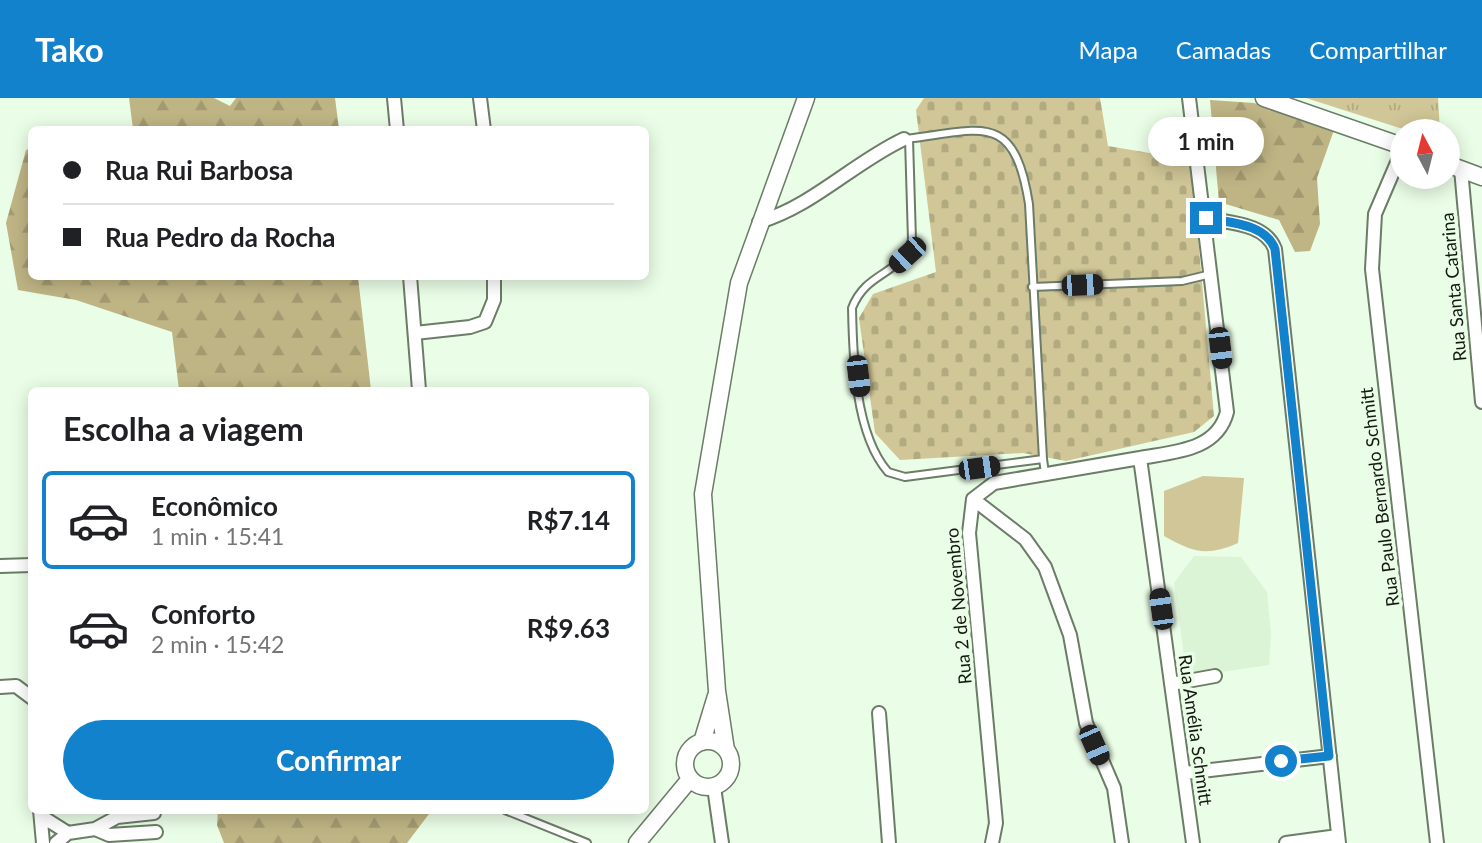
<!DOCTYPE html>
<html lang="pt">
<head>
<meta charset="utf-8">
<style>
	:root { --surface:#fff; --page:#f2f2f2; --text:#202124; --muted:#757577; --line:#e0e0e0; --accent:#1382cc }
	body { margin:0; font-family:Lato,sans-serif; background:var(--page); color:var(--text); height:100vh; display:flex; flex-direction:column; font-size:26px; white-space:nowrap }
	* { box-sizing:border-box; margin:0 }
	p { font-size:23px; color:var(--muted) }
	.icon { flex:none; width:38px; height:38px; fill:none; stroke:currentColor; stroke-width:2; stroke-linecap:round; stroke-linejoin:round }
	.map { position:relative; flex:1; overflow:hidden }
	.details { position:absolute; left:28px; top:289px; width:621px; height:427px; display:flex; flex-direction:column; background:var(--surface); border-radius:10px; box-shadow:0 4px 18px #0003 }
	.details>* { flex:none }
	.top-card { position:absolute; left:28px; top:28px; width:621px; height:154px; border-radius:10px; box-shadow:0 4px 18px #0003; display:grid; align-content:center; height:154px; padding:0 35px; background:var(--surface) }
	.needle { width:46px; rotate:353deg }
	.controls { position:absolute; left:1390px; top:21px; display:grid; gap:14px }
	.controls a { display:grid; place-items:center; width:70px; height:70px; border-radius:50%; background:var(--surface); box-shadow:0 4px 18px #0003; font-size:35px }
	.end { position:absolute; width:32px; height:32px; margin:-16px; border:9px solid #1382cc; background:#fff; box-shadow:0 0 0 4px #fff }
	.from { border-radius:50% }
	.bubble { position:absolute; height:49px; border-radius:24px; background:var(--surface); box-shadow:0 4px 18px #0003; font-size:23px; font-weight:700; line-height:49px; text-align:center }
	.car { position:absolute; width:21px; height:42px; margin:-21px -10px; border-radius:9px; box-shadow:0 0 5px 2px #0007; background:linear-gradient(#222 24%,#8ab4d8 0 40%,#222 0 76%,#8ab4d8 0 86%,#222 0) }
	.top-card b { display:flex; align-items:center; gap:24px; height:66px; font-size:26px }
	.top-card b+b { border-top:2px solid var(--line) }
	.top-card i { width:18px; height:18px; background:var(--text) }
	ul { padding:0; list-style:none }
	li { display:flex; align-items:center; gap:21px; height:98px; margin:0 14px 10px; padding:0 21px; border:4px solid transparent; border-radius:10px }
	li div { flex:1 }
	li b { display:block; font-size:26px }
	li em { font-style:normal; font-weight:700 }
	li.selected { border-color:var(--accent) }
	li>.icon { width:63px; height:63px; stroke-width:1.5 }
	h2 { padding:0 35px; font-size:32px; line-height:84px }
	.action { display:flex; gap:14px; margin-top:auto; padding:14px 35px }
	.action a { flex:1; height:80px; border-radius:42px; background:var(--accent); color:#fff; font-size:28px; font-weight:700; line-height:80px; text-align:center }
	header { display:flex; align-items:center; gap:42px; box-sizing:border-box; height:98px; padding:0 35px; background:var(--accent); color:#fff }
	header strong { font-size:33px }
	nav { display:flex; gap:38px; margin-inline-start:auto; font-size:24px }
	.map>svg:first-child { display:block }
	.built { fill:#dcf4d6 }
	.grass { fill:url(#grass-tufts) }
	.forest { fill:url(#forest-firs) }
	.cemetery { fill:url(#cemetery-stones) }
	.pitch { fill:#d0c697 }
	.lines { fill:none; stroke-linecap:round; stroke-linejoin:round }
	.service-casing { stroke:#6b7c67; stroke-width:10 }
	.minor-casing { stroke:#6b7c67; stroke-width:16 }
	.tertiary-casing { stroke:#6b7c67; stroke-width:19 }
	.service { stroke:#fff; stroke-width:6 }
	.minor { stroke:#fff; stroke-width:12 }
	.tertiary { stroke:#fff; stroke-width:16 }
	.route { stroke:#1382cc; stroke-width:9 }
	.labels { text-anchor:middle; stroke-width:7; stroke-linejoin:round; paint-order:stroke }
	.street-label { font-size:18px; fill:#131911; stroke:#eafde6 }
</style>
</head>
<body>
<header>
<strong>Tako</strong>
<nav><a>Mapa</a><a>Camadas</a><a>Compartilhar</a></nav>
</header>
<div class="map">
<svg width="1482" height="745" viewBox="0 0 1482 745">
	<defs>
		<pattern id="grass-tufts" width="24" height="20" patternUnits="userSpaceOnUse" patternTransform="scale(1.75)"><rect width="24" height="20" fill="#d0c697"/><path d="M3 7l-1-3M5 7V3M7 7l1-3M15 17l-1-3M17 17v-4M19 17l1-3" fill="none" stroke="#b2aa81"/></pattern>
		<pattern id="forest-firs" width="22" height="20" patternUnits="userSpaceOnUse" patternTransform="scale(1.75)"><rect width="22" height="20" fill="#bfb484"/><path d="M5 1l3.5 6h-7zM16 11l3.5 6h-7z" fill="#a39a71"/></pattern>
		<pattern id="cemetery-stones" width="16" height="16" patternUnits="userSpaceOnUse" patternTransform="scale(1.75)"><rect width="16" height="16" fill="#d0c697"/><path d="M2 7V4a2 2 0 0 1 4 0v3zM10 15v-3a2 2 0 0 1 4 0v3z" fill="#b2aa81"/></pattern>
	</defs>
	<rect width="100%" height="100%" fill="#eafde6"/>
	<path class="built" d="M 1194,458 L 1241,459 L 1267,494 L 1271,536 L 1269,567 L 1187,579 L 1174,485 Z"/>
	<path class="grass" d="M 1306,0 L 1438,0 L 1440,33 L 1409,33 Z"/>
	<path class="forest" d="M 129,0 L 214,0 L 230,8 L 236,0 L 335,0 L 339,31 L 133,31 Z
		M 1210,2 L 1254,5 L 1334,32 L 1317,80 L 1320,126 L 1310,153 L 1295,154 L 1279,122 L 1219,104 Z
		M 31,50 L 32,178 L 358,179 L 371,292 L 179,292 L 172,234 L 76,202 L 18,192 L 6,125 L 26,52 Z
		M 218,712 L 432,712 L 407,745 L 224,745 L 217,727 Z"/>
	<path class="cemetery" d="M 924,0 L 1100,0 L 1108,48 L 1191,62 L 1214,318 L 1194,334 L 1066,363 L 1023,355 L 900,362 L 875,335 L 859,220 L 873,196 L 936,174 L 916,12 Z"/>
	<path class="pitch" d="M 1203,378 L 1244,380 L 1238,445 C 1206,459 1193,454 1164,438 L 1164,393 Z"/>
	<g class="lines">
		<defs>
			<path id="service" d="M 906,41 C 982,32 1014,12 1029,106 L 1043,361
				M 909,41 L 912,142 C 900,179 867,172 852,210 C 853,260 855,336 888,374 L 905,379 L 1043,361 L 1045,375
				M 1032,189 L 1182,183 L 1211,176
				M 505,712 L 587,745"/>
			<path id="minor" d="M 394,0 L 397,32
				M 480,0 L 484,32
				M 1189,0 L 1227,314 C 1217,353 1173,354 1140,360 L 1193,745
				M 1402,53 L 1375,116 L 1372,171 L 1437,745
				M 1461,71 L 1482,304
				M 1206,120 C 1229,125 1265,125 1275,151 L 1339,745
				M 759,124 C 813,108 853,65 904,41
				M 410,178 L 419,292
				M 415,235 L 470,229 L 485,224 L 494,202 L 494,178
				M 973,401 L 1025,441 L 1045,469 L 1070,537 L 1086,625 L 1114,690 L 1122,745
				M 0,468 L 32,467
				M 1171,586 L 1215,578
				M 0,589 L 16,588 L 32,600
				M 879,615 L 889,745
				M 1185,675 L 1330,658
				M 714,689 L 722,745
				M 40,712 L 43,745
				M 41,718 L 68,735
				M 95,731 L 109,737 L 156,734
				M 56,745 L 68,735 L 95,731 L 117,719 L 154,715
				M 992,745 L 996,725 L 969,435 L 973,401 L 994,385 L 1140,360
				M 1286,745 L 1338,738"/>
			<path id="tertiary" d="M 1264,0 L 1402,48
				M 1447,66 L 1482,79
				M685 666a23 23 0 1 1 46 0a23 23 0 1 1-46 0Z
				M 702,644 L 716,598
				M 726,652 L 717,593 L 703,396 L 739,185 L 806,0
				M 637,745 L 690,681"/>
		</defs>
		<use href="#service" class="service-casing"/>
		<use href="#minor" class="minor-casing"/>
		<use href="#tertiary" class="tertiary-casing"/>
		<use href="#service" class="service"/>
		<use href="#minor" class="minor"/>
		<use href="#tertiary" class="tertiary"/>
	</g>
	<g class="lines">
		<path class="route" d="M 1206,120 C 1229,125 1265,125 1275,151 L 1329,658 L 1281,663"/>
	</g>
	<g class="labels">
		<g class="street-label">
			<text transform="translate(1454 189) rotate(-95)" y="6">Rua Santa Catarina</text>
			<text transform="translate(1380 399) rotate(-97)" y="6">Rua Paulo Bernardo Schmitt</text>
			<text transform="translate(959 508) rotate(-95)" y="6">Rua 2 de Novembro</text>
			<text transform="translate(1195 632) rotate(82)" y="6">Rua Amélia Schmitt</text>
		</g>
	</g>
</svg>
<div class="controls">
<a><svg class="needle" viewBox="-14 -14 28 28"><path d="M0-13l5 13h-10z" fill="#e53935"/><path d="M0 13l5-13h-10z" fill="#757577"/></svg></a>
</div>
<i class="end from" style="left:1281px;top:663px"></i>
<i class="end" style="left:1206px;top:120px"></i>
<div class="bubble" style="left:1148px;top:19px;width:116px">1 min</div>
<i class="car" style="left:907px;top:157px;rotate:227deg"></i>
<i class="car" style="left:1082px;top:187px;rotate:88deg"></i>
<i class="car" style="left:1220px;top:250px;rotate:173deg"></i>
<i class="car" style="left:858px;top:278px;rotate:173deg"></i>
<i class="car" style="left:979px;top:370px;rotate:82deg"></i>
<i class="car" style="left:1161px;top:511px;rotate:352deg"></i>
<i class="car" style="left:1094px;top:647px;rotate:156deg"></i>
<div class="top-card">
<b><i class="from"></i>Rua Rui Barbosa</b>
<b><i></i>Rua Pedro da Rocha</b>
</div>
<section class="details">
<h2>Escolha a viagem</h2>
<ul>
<li class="selected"><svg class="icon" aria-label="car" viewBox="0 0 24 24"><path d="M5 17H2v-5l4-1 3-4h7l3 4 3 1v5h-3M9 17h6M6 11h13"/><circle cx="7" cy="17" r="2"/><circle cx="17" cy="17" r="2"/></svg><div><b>Econômico</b><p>1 min · 15:41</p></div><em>R$7.14</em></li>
<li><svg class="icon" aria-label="car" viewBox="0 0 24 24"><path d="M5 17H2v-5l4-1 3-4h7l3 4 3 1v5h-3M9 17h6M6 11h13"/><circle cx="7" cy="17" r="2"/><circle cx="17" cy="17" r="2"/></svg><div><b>Conforto</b><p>2 min · 15:42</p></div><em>R$9.63</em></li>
</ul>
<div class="action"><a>Confirmar</a></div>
</section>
</div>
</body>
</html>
